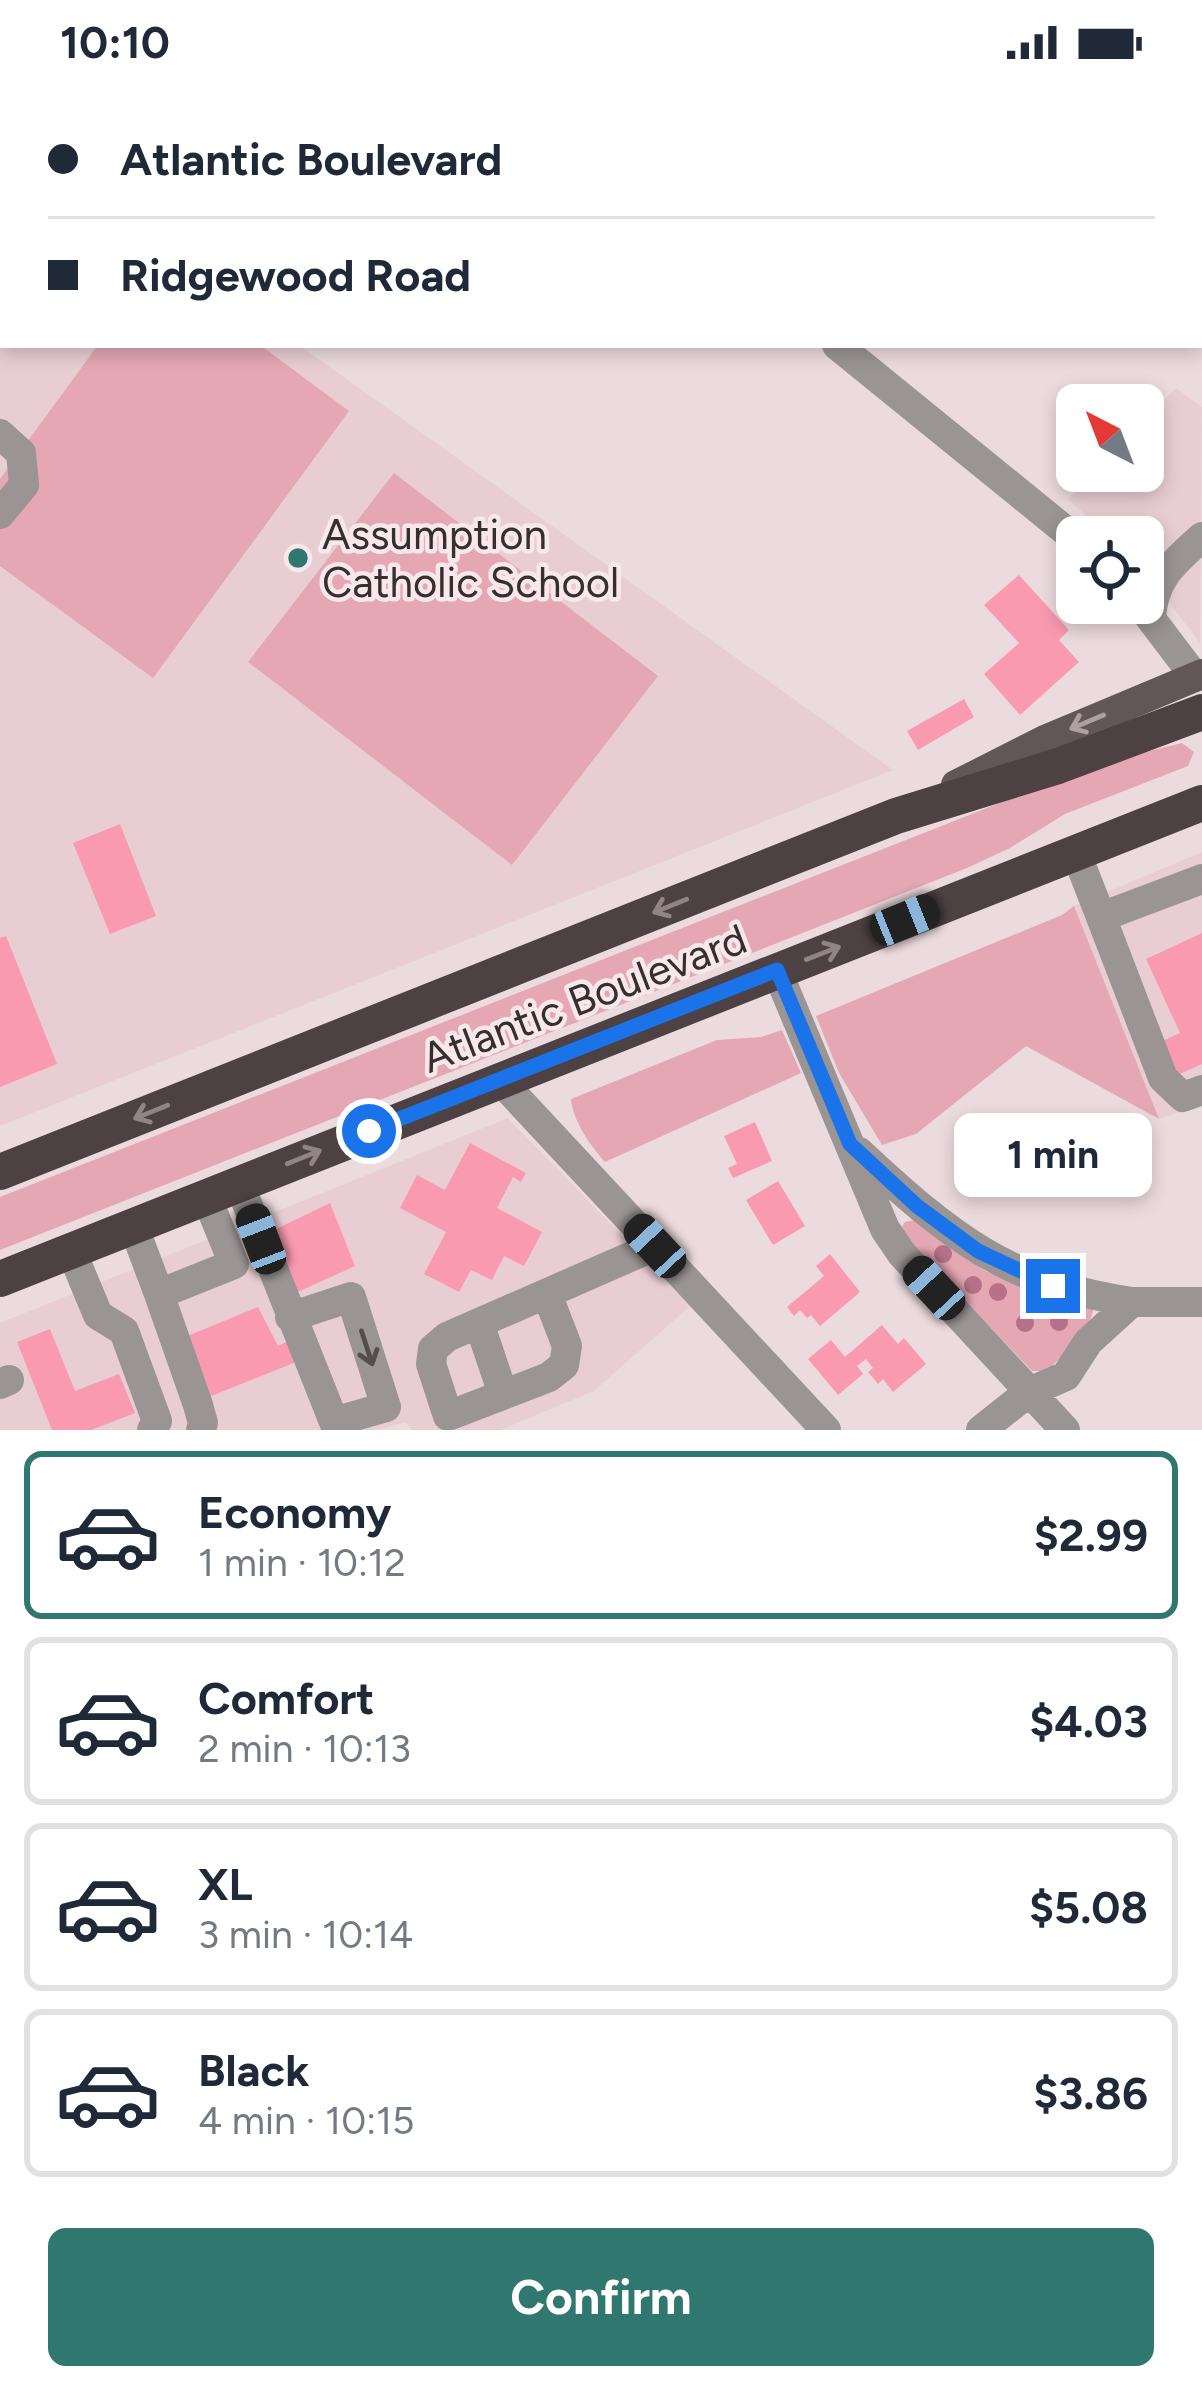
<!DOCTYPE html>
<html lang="en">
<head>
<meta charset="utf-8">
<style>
	:root { --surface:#fff; --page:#f6f6f7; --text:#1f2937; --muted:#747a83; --line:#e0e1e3; --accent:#30776f }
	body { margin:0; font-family:Figtree,sans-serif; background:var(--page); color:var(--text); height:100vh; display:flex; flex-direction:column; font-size:45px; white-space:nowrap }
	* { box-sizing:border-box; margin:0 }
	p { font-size:39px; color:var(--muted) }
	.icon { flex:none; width:66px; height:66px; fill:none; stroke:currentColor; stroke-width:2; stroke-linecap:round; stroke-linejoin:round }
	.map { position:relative; height:1346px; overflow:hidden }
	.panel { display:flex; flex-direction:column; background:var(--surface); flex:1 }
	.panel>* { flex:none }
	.guide { position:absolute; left:0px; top:0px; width:1203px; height:264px; box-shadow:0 6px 18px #0003; display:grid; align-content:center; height:264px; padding:0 48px; background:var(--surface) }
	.needle { width:78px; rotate:318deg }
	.fabs { position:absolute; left:1056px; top:300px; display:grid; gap:24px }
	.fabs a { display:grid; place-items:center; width:108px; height:108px; border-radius:18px; background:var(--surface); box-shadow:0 6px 18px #0003; font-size:60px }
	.end { position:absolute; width:54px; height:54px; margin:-27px; border:15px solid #1a73e8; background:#fff; box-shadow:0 0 0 6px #fff }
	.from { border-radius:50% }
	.bubble { position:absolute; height:84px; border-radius:18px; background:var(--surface); box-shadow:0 6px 18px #0003; font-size:39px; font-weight:700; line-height:84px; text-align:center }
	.car { position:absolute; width:36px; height:72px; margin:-36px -18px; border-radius:15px; box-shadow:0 0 9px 3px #0007; background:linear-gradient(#222 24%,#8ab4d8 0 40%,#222 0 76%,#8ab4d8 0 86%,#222 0) }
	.guide b { display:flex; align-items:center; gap:42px; height:114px; font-size:45px }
	.guide b+b { border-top:3px solid var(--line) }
	.guide i { width:30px; height:30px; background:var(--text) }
	ul { padding:21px 0 0; list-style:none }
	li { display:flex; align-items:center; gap:36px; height:168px; margin:0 24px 18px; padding:0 24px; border:6px solid var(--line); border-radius:18px }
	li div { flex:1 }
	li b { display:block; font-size:45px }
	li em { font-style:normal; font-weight:700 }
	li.selected { border-color:var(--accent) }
	li>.icon { width:108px; height:108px; stroke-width:1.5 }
	.button { display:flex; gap:24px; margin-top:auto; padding:24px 48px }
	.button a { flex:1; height:138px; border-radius:18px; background:var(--accent); color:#fff; font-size:48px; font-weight:700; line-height:138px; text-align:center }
	.status { display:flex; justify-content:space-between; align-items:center; height:84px; padding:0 60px; background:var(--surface); direction:ltr }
	.status svg { height:33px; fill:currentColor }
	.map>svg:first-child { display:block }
	.built { fill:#e8ced3 }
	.green { fill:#e5a7b4 }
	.building { fill:#fa9ab1 }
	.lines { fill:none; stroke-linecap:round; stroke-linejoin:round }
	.minor { stroke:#9b9495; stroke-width:30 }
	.major { stroke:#635659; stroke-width:30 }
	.highway { stroke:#4e4143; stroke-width:36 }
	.tree { fill:#b67188 }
	.oneway { stroke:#ae9fa2 }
	.oneway2 { stroke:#928486 }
	.oneway3 { stroke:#544d4e }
	.route { stroke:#1a73e8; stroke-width:15 }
	.poi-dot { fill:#30776f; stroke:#f9e8eb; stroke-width:4.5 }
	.labels { text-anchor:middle; stroke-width:9; stroke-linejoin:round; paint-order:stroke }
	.poi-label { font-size:42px; fill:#352f30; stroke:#f9e8eb; text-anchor:start }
	.street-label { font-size:42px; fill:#352f30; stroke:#f9e8eb }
</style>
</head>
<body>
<div class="status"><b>10:10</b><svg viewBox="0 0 49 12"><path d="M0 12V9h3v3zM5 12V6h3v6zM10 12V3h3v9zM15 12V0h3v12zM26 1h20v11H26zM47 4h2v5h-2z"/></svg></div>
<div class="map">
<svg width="1202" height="1346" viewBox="0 0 1202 1346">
	<rect width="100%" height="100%" fill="#ecdbde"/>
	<path class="built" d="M 0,46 L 3,261 L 299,261 L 893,686 L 0,1042 Z
		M 1176,304 L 1202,323 L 1200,559 L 1143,484 L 1143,453 L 1110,453 L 1068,415 L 1096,387 L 1143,387 L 1143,338 Z
		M 1202,768 L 1202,1020 L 1159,1035 L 1074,822 Z
		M 508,1034 L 690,1222 L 594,1307 L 501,1346 L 412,1346 L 405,1338 L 380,1346 L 0,1346 L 0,1239 Z"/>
	<path class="green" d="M 98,261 L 260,261 L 349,327 L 153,594 L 0,482 L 0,395 Z
		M 394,389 L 658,592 L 512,781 L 248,578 Z
		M 1182,659 L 1194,668 L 1188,682 L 1065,730 L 1010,764 L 967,784 L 0,1166 L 0,1113 L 1101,679 Z
		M 1074,822 L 1159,1035 L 1026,962 L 916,1050 L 882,1061 L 839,989 L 816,932 L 1062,831 Z
		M 782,946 L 801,989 L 605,1078 C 590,1061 573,1037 571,1015 L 717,956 L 761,953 Z
		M 914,1136 L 985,1187 L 1085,1222 L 1093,1226 C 1089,1251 1065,1269 1047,1287 L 1032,1287 L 909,1158 L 902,1143 L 905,1138 Z"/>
	<path class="building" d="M 1019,491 L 1069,546 L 1059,556 L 1079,578 L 1020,631 L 984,590 L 1019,559 L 984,521 Z
		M 964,615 L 974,633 L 918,666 L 907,647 Z
		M 120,740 L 156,832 L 110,850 L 73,759 Z
		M 1202,849 L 1202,980 L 1173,993 L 1158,959 L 1180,949 L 1146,875 Z
		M 6,852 L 57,980 L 0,1003 L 0,854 Z
		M 755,1038 L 772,1077 L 733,1094 L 728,1084 L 737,1080 L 724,1052 Z
		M 470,1059 L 526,1089 L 521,1098 L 513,1093 L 497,1124 L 542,1148 L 524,1182 L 504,1172 L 492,1196 L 471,1186 L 459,1208 L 424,1190 L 446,1148 L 400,1124 L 417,1091 L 445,1106 Z
		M 778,1097 L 805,1142 L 773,1161 L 746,1116 Z
		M 330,1119 L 355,1182 L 289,1212 L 268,1149 Z
		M 830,1170 L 860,1208 L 820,1242 L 811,1231 L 807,1234 L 800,1226 L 794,1232 L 787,1223 L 824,1192 L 816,1182 Z
		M 258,1223 L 278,1262 L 288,1257 L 296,1278 L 209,1313 L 185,1253 Z
		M 882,1241 L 898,1260 L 904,1254 L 926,1280 L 893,1308 L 883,1295 L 878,1300 L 868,1288 L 873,1284 L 866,1275 L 857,1282 L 863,1290 L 838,1311 L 808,1275 L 831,1256 L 845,1273 Z
		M 50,1245 L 75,1307 L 119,1290 L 135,1329 L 91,1346 L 52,1346 L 17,1258 Z"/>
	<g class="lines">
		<path class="minor" d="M 491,0 L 495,3
			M 1102,0 L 1106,3
			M 1200,77 L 1202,78
			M 837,261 L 1077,456
			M 0,350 L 21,369 L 24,401 L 0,430
			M 1139,519 L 1195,593
			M 1151,533 C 1154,494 1174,478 1202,453
			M 1076,769 L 1101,833 L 1202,795
			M 1101,833 L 1163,994 L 1183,1013 L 1202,1006
			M 777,887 L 885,1145 L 902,1170 L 1065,1346
			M 499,995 L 826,1346
			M 859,1068 C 948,1151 1008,1200 1132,1218
			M 239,1099 L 334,1338 L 386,1323 L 351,1213 L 290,1233
			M 133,1141 L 159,1210 L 234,1180 L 206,1112
			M 71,1166 L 98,1231 L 124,1247 L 157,1337 L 152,1346
			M 159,1210 L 198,1321 L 203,1339 L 201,1346
			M 547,1210 L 567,1262 L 564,1281 L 549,1293 L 448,1332 L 431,1280 L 433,1265 L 447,1253 L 655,1162
			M 479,1239 L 503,1310
			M 0,1300 L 9,1296
			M 981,1346 L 1029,1308 L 1066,1292 L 1088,1258 L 1132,1218 L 1202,1218"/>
		<path class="major" d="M 956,701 L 1047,655 L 1202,590"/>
		<path class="highway" d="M 0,1088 L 896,732 L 1058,682 L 1202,628
			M 0,1195 L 1202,719"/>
	</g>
	<g class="tree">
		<circle cx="943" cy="1170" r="9"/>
		<circle cx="973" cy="1201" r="9"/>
		<circle cx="998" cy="1208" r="9"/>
		<circle cx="1059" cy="1238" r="9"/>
		<circle cx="1025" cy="1239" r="9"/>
	</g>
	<defs><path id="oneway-shaft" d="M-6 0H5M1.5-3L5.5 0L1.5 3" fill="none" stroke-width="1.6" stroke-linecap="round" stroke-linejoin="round" transform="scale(3)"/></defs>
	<use class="oneway" href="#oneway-shaft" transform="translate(1087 638) rotate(157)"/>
	<g class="oneway2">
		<use href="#oneway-shaft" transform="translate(670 822) rotate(158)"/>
		<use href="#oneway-shaft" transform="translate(823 869) rotate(-21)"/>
		<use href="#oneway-shaft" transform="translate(151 1028) rotate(158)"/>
		<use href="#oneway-shaft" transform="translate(304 1073) rotate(-22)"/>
	</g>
	<use class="oneway3" href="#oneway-shaft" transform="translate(367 1264) rotate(72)"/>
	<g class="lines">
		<path class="route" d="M 369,1047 L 777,886 L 850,1060 L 917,1122 L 978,1167 L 1053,1202"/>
	</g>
	<circle class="poi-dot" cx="298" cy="474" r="12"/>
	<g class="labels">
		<g class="poi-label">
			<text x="322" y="465">Assumption<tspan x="322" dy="48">Catholic School</tspan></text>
		</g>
		<g class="street-label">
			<text transform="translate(584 914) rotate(-21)" y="15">Atlantic Boulevard</text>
		</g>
	</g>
</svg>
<div class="fabs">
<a><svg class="needle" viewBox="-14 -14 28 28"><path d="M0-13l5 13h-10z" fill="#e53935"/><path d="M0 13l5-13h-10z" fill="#747a83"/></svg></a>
<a><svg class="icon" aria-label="locate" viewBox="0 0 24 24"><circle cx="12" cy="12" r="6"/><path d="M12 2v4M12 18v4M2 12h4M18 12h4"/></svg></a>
</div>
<i class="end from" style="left:369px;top:1047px"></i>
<i class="end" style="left:1053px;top:1202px"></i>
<div class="bubble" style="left:954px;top:1029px;width:198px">1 min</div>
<i class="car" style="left:905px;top:836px;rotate:68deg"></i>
<i class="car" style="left:261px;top:1155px;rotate:339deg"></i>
<i class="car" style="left:655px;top:1162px;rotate:317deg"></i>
<i class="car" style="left:934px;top:1204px;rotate:317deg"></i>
<div class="guide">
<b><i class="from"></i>Atlantic Boulevard</b>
<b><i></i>Ridgewood Road</b>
</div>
</div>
<section class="panel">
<ul>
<li class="selected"><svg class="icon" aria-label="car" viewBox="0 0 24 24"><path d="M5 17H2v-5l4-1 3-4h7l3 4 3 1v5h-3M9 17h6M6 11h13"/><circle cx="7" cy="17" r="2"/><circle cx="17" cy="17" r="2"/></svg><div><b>Economy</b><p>1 min · 10:12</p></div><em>$2.99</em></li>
<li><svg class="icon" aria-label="car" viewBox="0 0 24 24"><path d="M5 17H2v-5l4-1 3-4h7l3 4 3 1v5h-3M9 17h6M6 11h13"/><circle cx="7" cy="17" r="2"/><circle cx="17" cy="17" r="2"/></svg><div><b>Comfort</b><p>2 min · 10:13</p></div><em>$4.03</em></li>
<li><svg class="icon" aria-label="car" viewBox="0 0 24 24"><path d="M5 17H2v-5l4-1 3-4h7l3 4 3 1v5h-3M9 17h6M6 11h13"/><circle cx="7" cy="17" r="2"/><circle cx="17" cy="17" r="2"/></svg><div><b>XL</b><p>3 min · 10:14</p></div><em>$5.08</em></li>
<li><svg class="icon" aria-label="car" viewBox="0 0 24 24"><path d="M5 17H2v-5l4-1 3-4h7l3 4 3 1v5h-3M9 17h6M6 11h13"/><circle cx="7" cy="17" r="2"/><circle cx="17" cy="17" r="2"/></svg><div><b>Black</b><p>4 min · 10:15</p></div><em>$3.86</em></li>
</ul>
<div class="button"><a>Confirm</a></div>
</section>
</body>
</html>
